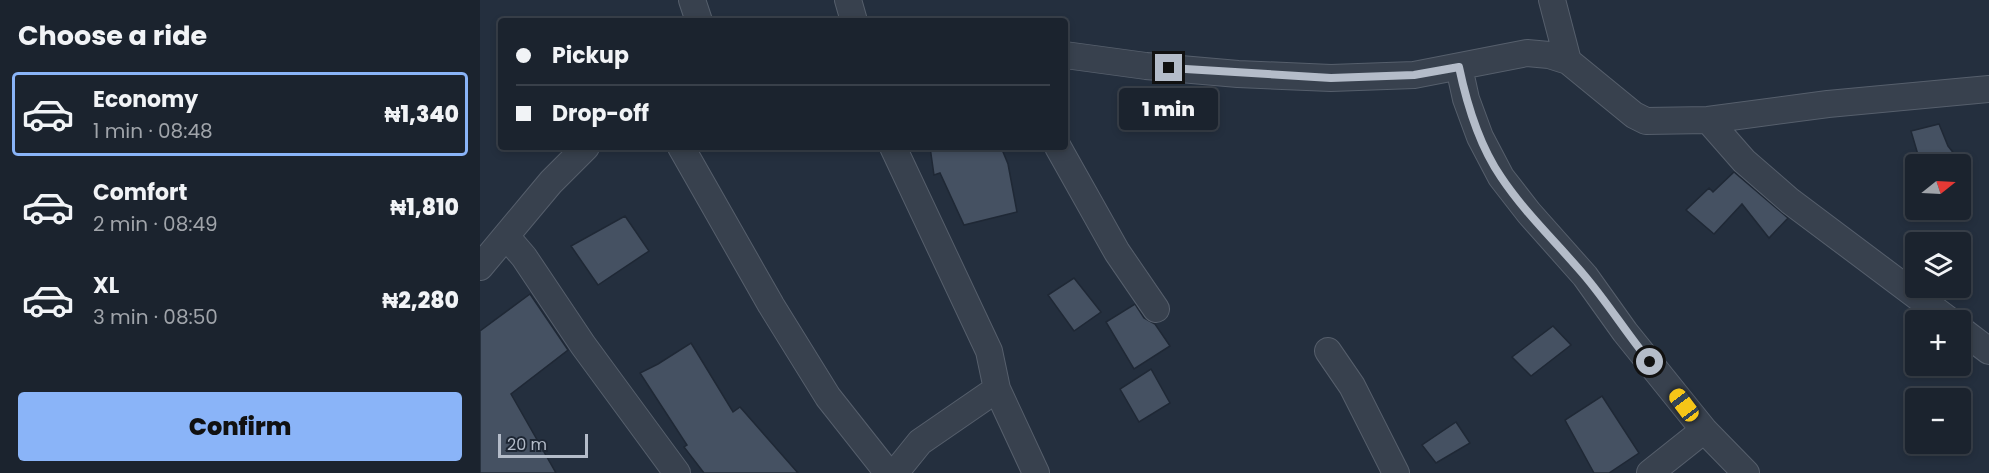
<!DOCTYPE html>
<html lang="en">
<head>
<meta charset="utf-8">
<style>
	:root { --surface:#1b232e; --page:#242b36; --text:#f1f3f6; --muted:#a0a4aa; --line:#39404a; --accent:#8ab4f8 }
	body { margin:0; font-family:Poppins,sans-serif; background:var(--page); color:var(--text); height:100vh; display:flex; flex-direction:column; font-size:22px; white-space:nowrap }
	* { box-sizing:border-box; margin:0 }
	p { font-size:20px; color:var(--muted) }
	.icon { flex:none; width:33px; height:33px; fill:none; stroke:currentColor; stroke-width:2; stroke-linecap:round; stroke-linejoin:round }
	.map { position:relative; flex:1; overflow:hidden }
	.details { display:flex; flex-direction:column; background:var(--surface); width:480px }
	.details>* { flex:none }
	.guide { position:absolute; left:18px; top:18px; width:570px; height:132px; border-radius:6px; box-shadow:0 3px 9px #0003,0 0 0 2px var(--line); display:grid; align-content:center; height:132px; padding:0 18px; background:var(--surface) }
	.needle { width:39px; rotate:72deg }
	.fabs { position:absolute; left:1425px; top:154px; display:grid; gap:12px }
	.fabs a { display:grid; place-items:center; width:66px; height:66px; border-radius:6px; background:var(--surface); box-shadow:0 3px 9px #0003,0 0 0 2px var(--line); font-size:30px }
	.scale { position:absolute; left:18px; bottom:15px; width:90px; box-sizing:border-box; padding-left:6px; border:3px solid #b4bcc9; border-top:0; font-size:16px; line-height:21px; white-space:nowrap; color:#b4bcc9; -webkit-text-stroke:4px #1d2633; paint-order:stroke }
	.end { position:absolute; width:27px; height:27px; margin:-14px; border:8px solid #b4bcc9; background:#111; box-shadow:0 0 0 3px #111 }
	.from { border-radius:50% }
	.bubble { position:absolute; height:42px; border-radius:6px; background:var(--surface); box-shadow:0 3px 9px #0003,0 0 0 2px var(--line); font-size:20px; font-weight:800; line-height:42px; text-align:center }
	.car { position:absolute; width:18px; height:36px; margin:-18px -9px; border-radius:8px; box-shadow:0 0 4px 2px #0007; background:linear-gradient(#f5c518 24%,#345 0 40%,#f5c518 0 76%,#345 0 86%,#f5c518 0) }
	.guide b { display:flex; align-items:center; gap:21px; height:57px; font-size:22px }
	.guide b+b { border-top:2px solid var(--line) }
	.guide i { width:15px; height:15px; background:var(--text) }
	ul { padding:0; list-style:none }
	li { display:flex; align-items:center; gap:18px; height:84px; margin:0 12px 9px; padding:0 6px; border:3px solid transparent; border-radius:6px }
	li div { flex:1 }
	li b { display:block; font-size:22px }
	li em { font-style:normal; font-weight:800 }
	li.current { border-color:var(--accent) }
	li>.icon { width:54px; height:54px; stroke-width:1.5 }
	h2 { padding:0 18px; font-size:27px; line-height:72px }
	.action { display:flex; gap:12px; margin-top:auto; padding:12px 18px }
	.action a { flex:1; height:69px; border-radius:6px; background:var(--accent); color:#111; font-size:24px; font-weight:800; line-height:69px; text-align:center }
	main { display:flex; flex:1; min-height:0 }
	.map>svg:first-child { display:block }
	.building { fill:#455162; stroke:#1f2835; stroke-width:1.5 }
	.lines { fill:none; stroke-linecap:round; stroke-linejoin:round }
	.street-casing { stroke:#565f6c; stroke-width:28 }
	.street { stroke:#38414e; stroke-width:26 }
	.route { stroke:#b4bcc9; stroke-width:8 }
</style>
</head>
<body>
<main>
<section class="details">
<h2>Choose a ride</h2>
<ul>
<li class="current"><svg class="icon" aria-label="car" viewBox="0 0 24 24"><path d="M5 17H2v-5l4-1 3-4h7l3 4 3 1v5h-3M9 17h6M6 11h13"/><circle cx="7" cy="17" r="2"/><circle cx="17" cy="17" r="2"/></svg><div><b>Economy</b><p>1 min · 08:48</p></div><em>₦1,340</em></li>
<li><svg class="icon" aria-label="car" viewBox="0 0 24 24"><path d="M5 17H2v-5l4-1 3-4h7l3 4 3 1v5h-3M9 17h6M6 11h13"/><circle cx="7" cy="17" r="2"/><circle cx="17" cy="17" r="2"/></svg><div><b>Comfort</b><p>2 min · 08:49</p></div><em>₦1,810</em></li>
<li><svg class="icon" aria-label="car" viewBox="0 0 24 24"><path d="M5 17H2v-5l4-1 3-4h7l3 4 3 1v5h-3M9 17h6M6 11h13"/><circle cx="7" cy="17" r="2"/><circle cx="17" cy="17" r="2"/></svg><div><b>XL</b><p>3 min · 08:50</p></div><em>₦2,280</em></li>
</ul>
<div class="action"><a>Confirm</a></div>
</section>
<div class="map">
<svg width="1509" height="473" viewBox="0 0 1509 473">
	<rect width="100%" height="100%" fill="#242f3e"/>
	<path class="building" d="M 1459,124 L 1468,146 L 1483,165 L 1441,165 L 1431,131 Z
		M 450,147 L 521,147 L 528,164 L 537,212 L 484,225 L 460,173 L 454,175 Z
		M 1254,172 L 1308,218 L 1289,238 L 1262,204 L 1234,234 L 1206,210 L 1229,188 L 1233,192 Z
		M 145,216 L 169,251 L 118,285 L 91,246 Z
		M 594,278 L 621,312 L 594,331 L 568,295 Z
		M 50,294 L 88,350 L 31,394 L 76,473 L 0,473 L 0,331 Z
		M 655,304 L 664,318 L 675,324 L 690,346 L 654,369 L 626,322 Z
		M 1073,326 L 1091,345 L 1051,376 L 1032,357 Z
		M 211,343 L 253,412 L 260,407 L 318,473 L 224,473 L 204,447 L 207,445 L 160,373 L 178,364 Z
		M 671,369 L 690,403 L 659,422 L 640,389 Z
		M 1122,396 L 1159,453 L 1129,473 L 1114,473 L 1085,420 Z
		M 976,422 L 990,443 L 956,463 L 942,445 Z"/>
	<g class="lines">
		<defs>
			<path id="street" d="M 212,0 L 219,21
				M 368,0 L 374,21
				M 1072,0 L 1088,61
				M 585,55 L 666,66 L 758,74 L 851,78 L 934,75 L 1047,53 L 1069,55 L 1088,61 L 1154,115 L 1166,121 L 1228,120 L 1348,104 L 1509,89
				M 979,67 L 986,99 L 1000,137 L 1021,177 L 1049,213 L 1105,276 L 1145,332 L 1224,430 L 1266,473
				M 1228,120 L 1264,161 L 1310,201 L 1470,321
				M 201,147 L 291,305 L 348,397 L 408,473
				M 413,147 L 509,351 L 517,389 L 556,473
				M 578,147 L 637,252 L 676,309
				M 26,236 L 44,257 L 103,345 L 197,473
				M 0,267 L 71,182 L 106,147
				M 1480,329 L 1509,351
				M 848,351 L 872,386 L 916,473
				M 415,473 L 440,442 L 517,389
				M 1170,473 L 1224,430"/>
		</defs>
		<use href="#street" class="street-casing"/>
		<use href="#street" class="street"/>
	</g>
	<g class="lines">
		<path class="route" d="M 689,68 L 851,78 L 934,75 L 979,67 C 987,105 999,145 1021,177 C 1045,213 1076,242 1104,275 C 1127,302 1147,334 1170,362"/>
	</g>
</svg>
<div class="fabs">
<a><svg class="needle" viewBox="-14 -14 28 28"><path d="M0-13l5 13h-10z" fill="#e53935"/><path d="M0 13l5-13h-10z" fill="#a0a4aa"/></svg></a>
<a><svg class="icon" aria-label="layers" viewBox="0 0 24 24"><path d="M12 4l9 5-9 5-9-5zM3 14l9 5 9-5"/></svg></a>
<a>+</a>
<a>−</a>
</div>
<div class="scale">20 m</div>
<i class="end from" style="left:1170px;top:362px"></i>
<i class="end" style="left:689px;top:68px"></i>
<div class="bubble" style="left:639px;top:88px;width:99px">1 min</div>
<i class="car" style="left:1204px;top:405px;rotate:323deg"></i>
<div class="guide">
<b><i class="from"></i>Pickup</b>
<b><i></i>Drop-off</b>
</div>
</div>
</main>
</body>
</html>
